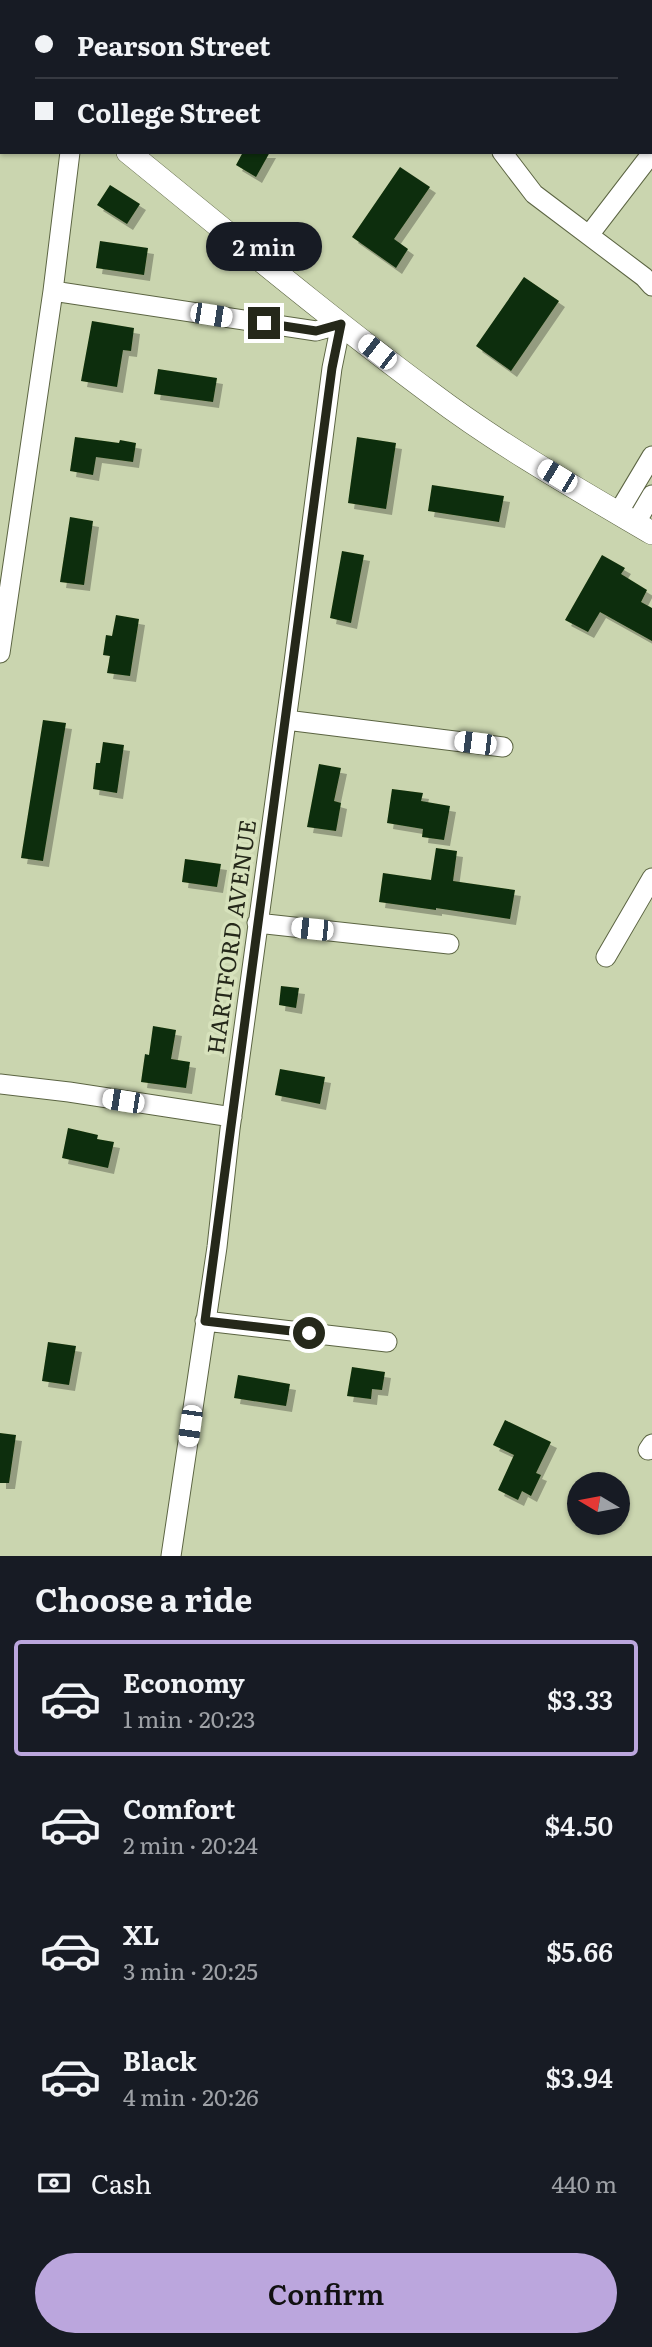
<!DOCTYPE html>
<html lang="en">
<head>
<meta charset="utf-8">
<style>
	:root { --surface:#171b24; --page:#242831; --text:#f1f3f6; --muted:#9ea1a6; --line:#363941; --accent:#bba6dd }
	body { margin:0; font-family:Literata,serif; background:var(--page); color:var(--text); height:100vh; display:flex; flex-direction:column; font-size:26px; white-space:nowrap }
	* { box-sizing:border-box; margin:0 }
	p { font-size:23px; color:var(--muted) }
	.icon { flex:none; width:38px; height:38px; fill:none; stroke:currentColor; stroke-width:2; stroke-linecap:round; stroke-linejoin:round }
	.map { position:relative; height:1556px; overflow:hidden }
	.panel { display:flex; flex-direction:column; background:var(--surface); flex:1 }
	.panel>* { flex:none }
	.hud { position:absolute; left:0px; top:0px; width:653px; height:154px; box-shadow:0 2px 5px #0004; display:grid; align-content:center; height:154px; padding:0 35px; background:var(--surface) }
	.needle { width:46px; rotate:280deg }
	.tools { position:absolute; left:567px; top:1472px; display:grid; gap:14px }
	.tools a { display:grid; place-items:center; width:63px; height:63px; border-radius:50%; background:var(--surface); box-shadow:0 2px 5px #0004; font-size:35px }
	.end { position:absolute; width:32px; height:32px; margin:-16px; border:9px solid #25281a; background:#fff; box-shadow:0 0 0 4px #fff }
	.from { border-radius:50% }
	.bubble { position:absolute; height:49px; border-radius:24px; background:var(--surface); box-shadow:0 2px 5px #0004; font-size:23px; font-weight:600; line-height:49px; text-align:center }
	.car { position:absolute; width:21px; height:42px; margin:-21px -10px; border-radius:9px; box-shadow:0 0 5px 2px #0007; background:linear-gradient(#fff 24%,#345 0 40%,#fff 0 76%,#345 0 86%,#fff 0) }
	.hud b { display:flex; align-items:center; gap:24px; height:66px; font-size:26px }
	.hud b+b { border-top:2px solid var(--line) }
	.hud i { width:18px; height:18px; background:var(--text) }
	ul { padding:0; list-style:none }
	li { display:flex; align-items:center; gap:21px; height:116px; margin:0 14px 10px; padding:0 21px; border:4px solid transparent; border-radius:7px }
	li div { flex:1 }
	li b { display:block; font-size:26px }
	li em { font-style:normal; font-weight:600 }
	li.selected { border-color:var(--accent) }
	li>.icon { width:63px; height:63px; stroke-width:1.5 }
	h2 { padding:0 35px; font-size:32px; line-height:84px }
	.pay { display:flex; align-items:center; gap:18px; height:77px; padding:0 35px; font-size:26px }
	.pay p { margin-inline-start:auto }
	.action { display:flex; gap:14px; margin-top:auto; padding:14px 35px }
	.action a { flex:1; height:80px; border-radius:42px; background:var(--accent); color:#111; font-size:28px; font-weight:600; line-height:80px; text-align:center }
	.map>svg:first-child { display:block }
	.building { fill:#102e08; filter:url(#shadow) }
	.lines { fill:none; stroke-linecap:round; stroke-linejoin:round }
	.minor-casing { stroke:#5b6442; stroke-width:21 }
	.tertiary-casing { stroke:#5b6442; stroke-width:24 }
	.minor { stroke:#fff; stroke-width:19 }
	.tertiary { stroke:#fff; stroke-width:23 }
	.route { stroke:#25281a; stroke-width:9 }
	.labels { text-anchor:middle; stroke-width:7; stroke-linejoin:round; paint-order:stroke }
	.street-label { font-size:23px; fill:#25281a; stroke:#d7e2bc }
</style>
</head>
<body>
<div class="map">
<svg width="652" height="1556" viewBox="0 0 652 1556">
	<defs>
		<filter id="shadow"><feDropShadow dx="6" dy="6" stdDeviation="0" flood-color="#0004"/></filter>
	</defs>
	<rect width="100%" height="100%" fill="#cad5af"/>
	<path class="building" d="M 243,152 L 270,152 L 256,177 L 236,165 Z
		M 400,167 L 430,187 L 394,239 L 408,249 L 396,268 L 352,237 Z
		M 110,185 L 140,204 L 127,224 L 97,205 Z
		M 100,241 L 148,248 L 144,275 L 96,268 Z
		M 524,277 L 559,301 L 511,371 L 476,346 Z
		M 92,321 L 134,328 L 131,351 L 123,350 L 117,387 L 81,381 Z
		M 158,369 L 217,378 L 213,402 L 154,394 Z
		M 75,437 L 119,443 L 120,440 L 136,443 L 133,462 L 96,457 L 93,475 L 70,471 Z
		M 357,437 L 396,443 L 386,509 L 348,503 Z
		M 432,485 L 504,496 L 499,522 L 428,511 Z
		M 70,517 L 93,521 L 84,585 L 60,582 Z
		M 342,551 L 364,555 L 351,623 L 330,618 Z
		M 602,555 L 625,568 L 621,574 L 647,590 L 641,602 L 652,608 L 652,641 L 600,612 L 588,632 L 565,620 Z
		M 116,615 L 139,619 L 130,676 L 107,673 L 110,656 L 103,655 L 106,635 L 112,636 Z
		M 43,720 L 66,723 L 43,861 L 21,858 Z
		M 103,742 L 124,745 L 117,793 L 93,789 L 96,763 L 100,763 Z
		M 319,764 L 341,768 L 334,801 L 341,803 L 336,831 L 307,827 Z
		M 392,789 L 423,793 L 421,801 L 450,806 L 444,840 L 422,837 L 423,829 L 387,823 Z
		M 436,848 L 457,851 L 453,881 L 515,890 L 510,919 L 436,908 L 436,910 L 379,902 L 383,873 L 431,880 Z
		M 185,859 L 221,864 L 217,887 L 182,882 Z
		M 281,986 L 299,988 L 296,1008 L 279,1005 Z
		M 153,1026 L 176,1030 L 171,1059 L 190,1062 L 186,1088 L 141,1082 L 145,1054 L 149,1055 Z
		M 280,1069 L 325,1077 L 320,1104 L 275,1095 Z
		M 68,1128 L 98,1135 L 97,1139 L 114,1142 L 108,1168 L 62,1158 Z
		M 48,1342 L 76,1346 L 69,1385 L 42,1381 Z
		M 352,1367 L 385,1372 L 382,1390 L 372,1389 L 371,1399 L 347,1396 Z
		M 238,1375 L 290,1384 L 286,1406 L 234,1398 Z
		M 505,1420 L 551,1442 L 536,1473 L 541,1475 L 531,1496 L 522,1491 L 518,1500 L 498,1490 L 514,1455 L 493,1445 Z
		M 0,1433 L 16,1435 L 9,1483 L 0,1483 Z"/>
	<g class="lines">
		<defs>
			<path id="minor" d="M 371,0 L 373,2
				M 502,152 L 534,194 L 644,277 L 652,286
				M 589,235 L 652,153
				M 53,291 L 316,331 L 341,324 L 332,368 L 293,670 L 230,1129 L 217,1247 L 171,1556
				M 618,513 L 652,456
				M 635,524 L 652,495
				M 0,653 L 53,291 L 70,152
				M 286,720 L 503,747
				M 257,923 L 449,944
				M 606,957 L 652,878
				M 0,1084 L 69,1092 L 232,1117
				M 205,1321 L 387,1342
				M 648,1450 L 652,1444"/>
			<path id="tertiary" d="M 0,48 L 2,50
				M 128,152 C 229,234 328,317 432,394 C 501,446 577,489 652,533"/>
		</defs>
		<use href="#minor" class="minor-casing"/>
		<use href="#tertiary" class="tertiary-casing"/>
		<use href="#minor" class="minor"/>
		<use href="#tertiary" class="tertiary"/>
	</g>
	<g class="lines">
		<path class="route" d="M 264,323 L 316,331 L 341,324 L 332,368 L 205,1321 L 309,1333"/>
	</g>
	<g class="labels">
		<g class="street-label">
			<text transform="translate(232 937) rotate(-82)" y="8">HARTFORD AVENUE</text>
		</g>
	</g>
</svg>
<div class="tools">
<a><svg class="needle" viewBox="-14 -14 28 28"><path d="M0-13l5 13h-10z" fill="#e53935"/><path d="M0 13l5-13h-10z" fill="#9ea1a6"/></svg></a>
</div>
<i class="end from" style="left:309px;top:1333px"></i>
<i class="end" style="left:264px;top:323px"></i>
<div class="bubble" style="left:206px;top:222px;width:116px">2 min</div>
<i class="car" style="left:211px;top:315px;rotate:99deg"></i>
<i class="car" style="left:377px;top:352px;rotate:308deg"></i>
<i class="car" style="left:557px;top:476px;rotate:301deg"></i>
<i class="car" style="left:475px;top:743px;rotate:277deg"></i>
<i class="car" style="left:312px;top:929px;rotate:276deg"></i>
<i class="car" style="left:123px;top:1101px;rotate:279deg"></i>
<i class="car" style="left:190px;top:1426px;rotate:188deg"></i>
<div class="hud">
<b><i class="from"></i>Pearson Street</b>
<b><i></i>College Street</b>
</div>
</div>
<section class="panel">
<h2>Choose a ride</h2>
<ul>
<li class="selected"><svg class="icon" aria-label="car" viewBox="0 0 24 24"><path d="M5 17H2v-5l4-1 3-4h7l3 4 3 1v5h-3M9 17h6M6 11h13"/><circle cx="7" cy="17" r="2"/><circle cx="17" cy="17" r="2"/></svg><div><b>Economy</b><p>1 min · 20:23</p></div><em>$3.33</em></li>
<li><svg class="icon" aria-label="car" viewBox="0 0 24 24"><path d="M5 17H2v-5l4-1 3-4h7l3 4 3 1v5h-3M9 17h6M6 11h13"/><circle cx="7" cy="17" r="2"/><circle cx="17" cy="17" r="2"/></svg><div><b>Comfort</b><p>2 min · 20:24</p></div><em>$4.50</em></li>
<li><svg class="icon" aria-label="car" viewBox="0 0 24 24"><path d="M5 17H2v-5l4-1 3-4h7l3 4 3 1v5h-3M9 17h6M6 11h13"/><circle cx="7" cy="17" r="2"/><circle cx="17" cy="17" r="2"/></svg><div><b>XL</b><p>3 min · 20:25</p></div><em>$5.66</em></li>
<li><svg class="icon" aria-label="car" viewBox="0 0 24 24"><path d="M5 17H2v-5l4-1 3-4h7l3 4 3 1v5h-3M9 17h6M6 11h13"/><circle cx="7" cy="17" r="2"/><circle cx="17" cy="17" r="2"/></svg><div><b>Black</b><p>4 min · 20:26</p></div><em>$3.94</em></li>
</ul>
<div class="pay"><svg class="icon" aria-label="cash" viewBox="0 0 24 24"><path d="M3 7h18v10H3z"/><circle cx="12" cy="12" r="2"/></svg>Cash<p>440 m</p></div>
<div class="action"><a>Confirm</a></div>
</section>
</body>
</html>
